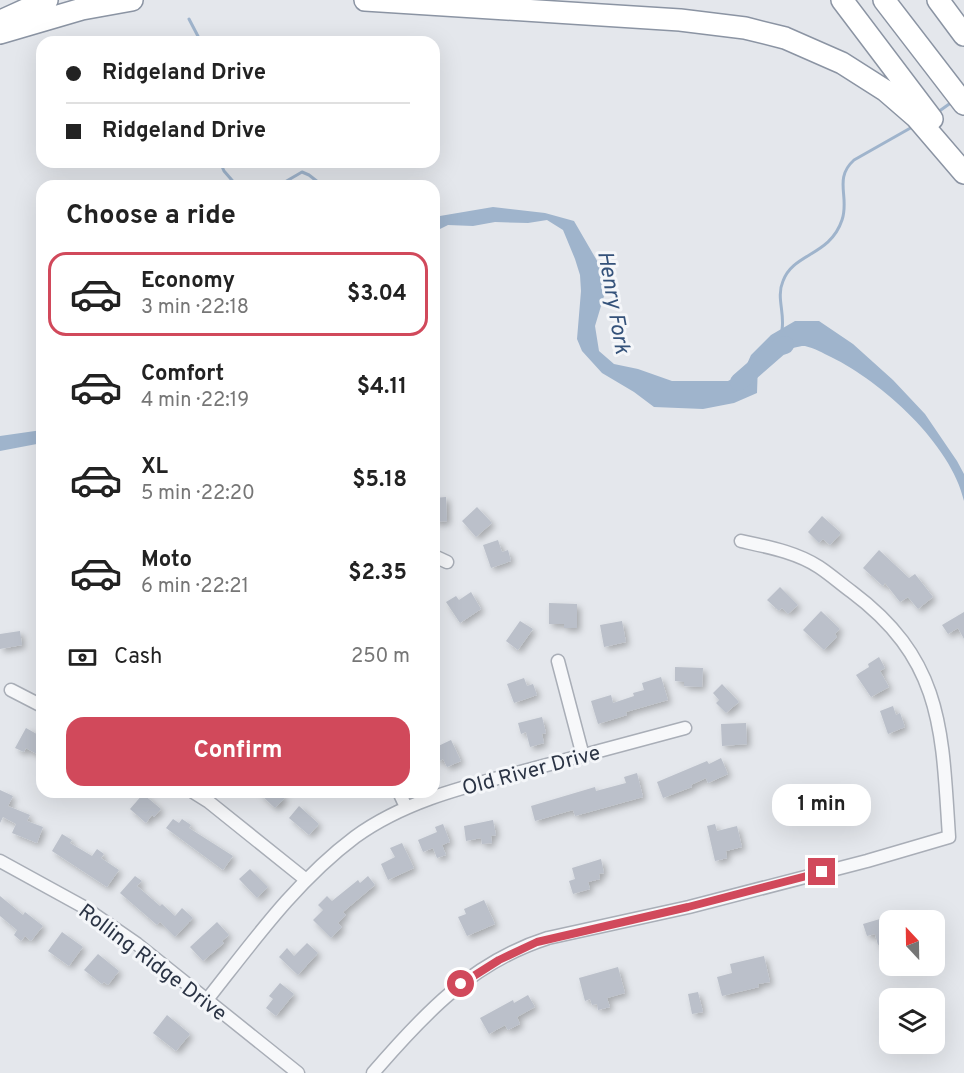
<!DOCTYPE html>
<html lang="en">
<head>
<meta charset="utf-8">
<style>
	:root { --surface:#fff; --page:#f6f6f6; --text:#222; --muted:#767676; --line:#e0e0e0; --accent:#d1495b }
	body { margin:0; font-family:Overpass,sans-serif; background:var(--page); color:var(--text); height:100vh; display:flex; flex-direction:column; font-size:22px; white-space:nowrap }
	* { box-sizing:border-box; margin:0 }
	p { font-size:20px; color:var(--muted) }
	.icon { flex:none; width:33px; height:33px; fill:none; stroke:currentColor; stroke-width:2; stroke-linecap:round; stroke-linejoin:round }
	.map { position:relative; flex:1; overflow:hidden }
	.side { position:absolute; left:36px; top:180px; width:404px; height:618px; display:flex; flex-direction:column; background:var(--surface); border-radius:18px; box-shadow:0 6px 24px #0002 }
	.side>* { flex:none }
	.hud { position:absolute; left:36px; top:36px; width:404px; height:132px; border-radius:18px; box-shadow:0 6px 24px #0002; display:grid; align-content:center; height:132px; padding:0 30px; background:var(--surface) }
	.needle { width:39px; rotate:338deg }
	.tools { position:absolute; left:879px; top:910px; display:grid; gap:12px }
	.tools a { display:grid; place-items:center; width:66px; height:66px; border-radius:12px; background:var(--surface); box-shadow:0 6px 24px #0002; font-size:30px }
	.end { position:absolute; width:27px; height:27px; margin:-14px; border:8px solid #d1495b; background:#fff; box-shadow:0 0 0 3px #fff }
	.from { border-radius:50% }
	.bubble { position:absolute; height:42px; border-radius:18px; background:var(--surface); box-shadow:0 6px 24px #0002; font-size:20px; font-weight:700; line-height:42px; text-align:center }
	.hud b { display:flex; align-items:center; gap:21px; height:57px; font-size:22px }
	.hud b+b { border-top:2px solid var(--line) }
	.hud i { width:15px; height:15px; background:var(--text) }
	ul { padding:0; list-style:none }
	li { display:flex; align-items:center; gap:18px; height:84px; margin:0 12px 9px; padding:0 18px; border:3px solid transparent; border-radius:18px }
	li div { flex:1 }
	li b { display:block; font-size:22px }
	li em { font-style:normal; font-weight:700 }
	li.active { border-color:var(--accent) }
	li>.icon { width:54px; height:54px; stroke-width:1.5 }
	h2 { padding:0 30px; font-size:27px; line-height:72px }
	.pay { display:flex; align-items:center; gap:15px; height:66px; padding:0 30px; font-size:22px }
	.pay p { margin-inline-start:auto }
	.primary-button { display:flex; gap:12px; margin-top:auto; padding:12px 30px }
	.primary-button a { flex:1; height:69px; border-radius:18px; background:var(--accent); color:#fff; font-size:24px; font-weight:700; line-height:69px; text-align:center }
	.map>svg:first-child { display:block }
	.water { fill:#9fb4cc }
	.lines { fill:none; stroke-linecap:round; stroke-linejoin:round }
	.stream { stroke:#9fb4cc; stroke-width:3 }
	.river { stroke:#9fb4cc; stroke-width:18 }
	.building { fill:#bbc0ca; filter:url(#shadow) }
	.minor-casing { stroke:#a9aeb7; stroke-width:15 }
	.motorway-casing { stroke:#8b94a3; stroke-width:24 }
	.minor { stroke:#f7f8fa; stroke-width:12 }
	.motorway { stroke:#fff; stroke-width:21 }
	.route { stroke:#d1495b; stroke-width:8 }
	.labels { text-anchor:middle; stroke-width:6; stroke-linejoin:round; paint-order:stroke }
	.street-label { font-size:21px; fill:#2b3445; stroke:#f4f6f9 }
	.water-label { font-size:22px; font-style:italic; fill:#34527a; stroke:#f4f6f9 }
</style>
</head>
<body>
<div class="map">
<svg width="964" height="1073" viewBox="0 0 964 1073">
	<defs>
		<filter id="shadow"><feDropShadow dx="3.5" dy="3.5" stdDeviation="3" flood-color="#0004"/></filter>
	</defs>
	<rect width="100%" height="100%" fill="#e4e7ec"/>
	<path class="water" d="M 493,207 L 545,213 L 574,221 L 603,271 L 604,296 L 595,326 L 599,351 L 614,364 L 638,369 L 672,381 L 728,381 L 743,373 L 751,355 L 771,335 L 795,321 L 819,321 L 853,344 L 893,380 L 925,414 L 957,461 L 964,474 L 964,501 C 951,444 882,382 831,357 C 823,353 814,348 805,346 C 795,345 768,358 758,363 L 757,393 L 734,403 L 703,409 L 654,407 L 634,392 L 602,373 L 582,351 L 577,339 L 581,291 L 580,275 L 575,259 L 563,230 L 547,220 L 528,223 L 495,222 L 473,226 L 448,225 L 434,232 L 434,217 Z
		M 42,430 L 42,443 L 0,451 L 0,436 Z"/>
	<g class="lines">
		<path class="stream" d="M 189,19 L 201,42
			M 938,112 L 952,102
			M 220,162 L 224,171 L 237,186
			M 278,186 L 302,172 L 309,175 L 323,186
			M 782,330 C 785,313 776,297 783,281 C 793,253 830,256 842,220 C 850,197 833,179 854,160 L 914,126"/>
		<path class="river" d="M 739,382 L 779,347 L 785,345"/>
	</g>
	<path class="building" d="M 446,497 L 447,521 L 434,522 L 434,498 Z
		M 477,507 L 492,523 L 476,537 L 462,521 Z
		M 822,516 L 841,533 L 830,545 L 823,539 L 819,543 L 808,532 Z
		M 498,540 L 502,552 L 508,550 L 511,561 L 491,568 L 483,545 Z
		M 879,550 L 909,578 L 915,574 L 933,597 L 918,609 L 908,597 L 900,602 L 885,583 L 883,586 L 863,568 Z
		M 780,587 L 798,605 L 788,614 L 782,608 L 779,611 L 767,600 Z
		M 471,592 L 481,609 L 460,623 L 446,602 L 456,596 L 459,600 Z
		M 549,603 L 577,604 L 577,628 L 564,628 L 564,624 L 549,624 Z
		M 821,611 L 840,629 L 835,634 L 837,637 L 824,650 L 803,630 Z
		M 964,612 L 964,639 L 958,628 L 948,634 L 942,625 Z
		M 520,621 L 533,629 L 518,650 L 506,641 Z
		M 622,621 L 626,642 L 604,647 L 600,625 Z
		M 20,631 L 22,645 L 0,649 L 0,634 Z
		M 879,657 L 885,668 L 880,671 L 889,687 L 871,697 L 856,675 L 869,667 L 868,664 Z
		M 675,667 L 703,668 L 702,687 L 684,686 L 684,682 L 675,681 Z
		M 661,677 L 668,700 L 626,712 L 627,715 L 598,724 L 591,701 L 611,695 L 613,703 L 634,696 L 633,693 L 644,690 L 642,683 Z
		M 524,678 L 527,686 L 533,684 L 537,695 L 514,703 L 507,684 Z
		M 722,684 L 739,702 L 726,713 L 716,703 L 719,700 L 713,693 Z
		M 893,706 L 896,715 L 900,713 L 905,727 L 888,734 L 880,711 Z
		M 542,717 L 546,733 L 542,734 L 544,743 L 530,747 L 526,732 L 521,734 L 518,723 Z
		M 746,723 L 747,744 L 722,746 L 721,724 Z
		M 26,728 L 42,737 L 42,757 L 26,748 L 24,752 L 15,748 Z
		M 451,740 L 461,761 L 447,767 L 443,759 L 438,762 L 434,748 Z
		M 721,758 L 728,774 L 708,783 L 706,778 L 691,785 L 692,787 L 663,798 L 657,782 L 707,761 L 709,764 Z
		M 637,773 L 643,797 L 575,816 L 573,810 L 535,821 L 531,806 L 595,787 L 596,791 L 626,783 L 624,777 Z
		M 0,790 L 13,796 L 8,806 L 30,815 L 27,821 L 43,827 L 37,843 L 12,833 L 16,824 L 3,817 L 0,823 Z
		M 258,792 L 279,792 L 285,798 L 275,808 Z
		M 143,794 L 161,809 L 154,817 L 152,815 L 146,823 L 130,809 Z
		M 299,806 L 319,824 L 309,835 L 289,818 Z
		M 173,819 L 179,823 L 182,819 L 191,825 L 189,828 L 233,856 L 223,870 L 166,828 Z
		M 493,820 L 496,835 L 491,836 L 492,843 L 482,844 L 481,838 L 466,841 L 464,826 Z
		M 443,824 L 450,842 L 442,845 L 446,855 L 437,858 L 433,848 L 423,852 L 418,840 L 437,832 L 435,827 Z
		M 715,824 L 717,831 L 737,826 L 742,847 L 726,851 L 727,858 L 715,861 L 707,826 Z
		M 62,834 L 72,840 L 70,843 L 92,856 L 97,849 L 104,854 L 101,858 L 119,870 L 107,887 L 52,851 Z
		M 402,843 L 414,868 L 388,880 L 381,864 L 395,857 L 390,848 Z
		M 601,859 L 604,873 L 599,874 L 600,879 L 588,882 L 590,889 L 573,894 L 569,881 L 575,879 L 572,868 Z
		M 250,869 L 268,887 L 257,898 L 239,879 Z
		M 135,876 L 142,881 L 137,886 L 160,906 L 162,904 L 175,916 L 182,908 L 193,918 L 175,937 L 160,922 L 157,925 L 120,893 Z
		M 368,876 L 375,885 L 343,912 L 346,915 L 338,923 L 342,927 L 331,938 L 313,920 L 323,910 L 318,905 L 327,896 L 332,901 L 358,880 L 360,883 Z
		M 0,896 L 23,915 L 25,912 L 43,926 L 31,941 L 25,936 L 21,941 L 14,935 L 17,930 L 0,916 Z
		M 484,900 L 495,924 L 467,936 L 458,917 L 466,914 L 464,909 Z
		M 890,916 L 890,941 L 878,945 L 875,934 L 867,936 L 863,924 Z
		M 217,922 L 229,935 L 222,941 L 224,943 L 203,961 L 190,947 Z
		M 62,932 L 83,947 L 69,966 L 48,951 Z
		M 307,943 L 318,953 L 298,975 L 279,957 L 287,948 L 294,956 Z
		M 98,954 L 119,971 L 108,985 L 104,982 L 102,984 L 84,970 Z
		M 764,956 L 770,982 L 758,984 L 759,987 L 722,996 L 717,977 L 732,973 L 730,964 Z
		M 618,967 L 625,993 L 607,998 L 610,1007 L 598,1010 L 597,1004 L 592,1005 L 590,999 L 585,1001 L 579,978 Z
		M 280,983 L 294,994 L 276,1016 L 266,1008 L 273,999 L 269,996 Z
		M 698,992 L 703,1012 L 692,1014 L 688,994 Z
		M 528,995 L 535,1007 L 517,1017 L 520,1024 L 508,1030 L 505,1025 L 489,1034 L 480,1018 L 513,1000 L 514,1003 Z
		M 167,1015 L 190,1034 L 176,1051 L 153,1033 Z"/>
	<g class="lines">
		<defs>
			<path id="minor" d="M 434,556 L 447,562
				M 558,661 L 583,756
				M 11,690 L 42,706
				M 193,792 L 209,802 L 305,879
				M 399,792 L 406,807
				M 0,861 L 82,906 L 137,944 L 298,1073
				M 206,1001 C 252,943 295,882 355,837 C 406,800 468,786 528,770 C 580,756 633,742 685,728
				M 373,1073 C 423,1015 472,962 548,938 L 689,907 L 867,861 L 949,837 C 942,732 944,661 852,592 C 841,584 831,575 819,567 C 796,552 768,547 741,541"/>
			<path id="motorway" d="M 365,0 L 680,20 L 745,28 L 785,38 L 842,63 L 886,91 L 916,117 L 964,173
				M 842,0 L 932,119
				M 884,0 L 964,104
				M 938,0 L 964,35
				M 3,20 L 47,0
				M 0,33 L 82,9 L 132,0"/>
		</defs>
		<use href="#minor" class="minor-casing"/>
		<use href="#motorway" class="motorway-casing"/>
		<use href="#minor" class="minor"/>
		<use href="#motorway" class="motorway"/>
	</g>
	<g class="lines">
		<path class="route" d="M 461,984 L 499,960 L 537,942 L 688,907 L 822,872"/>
	</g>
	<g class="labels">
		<g class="street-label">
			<text transform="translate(531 770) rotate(-15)" y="7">Old River Drive</text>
			<text transform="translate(153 962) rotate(37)" y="7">Rolling Ridge Drive</text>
		</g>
		<g class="water-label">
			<text transform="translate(615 302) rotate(80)" y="8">Henry Fork</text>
		</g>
	</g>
</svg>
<div class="tools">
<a><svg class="needle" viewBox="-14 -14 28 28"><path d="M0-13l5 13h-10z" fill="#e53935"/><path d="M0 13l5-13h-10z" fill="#767676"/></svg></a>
<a><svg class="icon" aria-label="layers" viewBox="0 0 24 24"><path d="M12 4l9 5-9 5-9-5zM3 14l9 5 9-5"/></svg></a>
</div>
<i class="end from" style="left:461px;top:984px"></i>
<i class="end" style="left:822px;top:872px"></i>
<div class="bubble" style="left:772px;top:784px;width:99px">1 min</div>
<div class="hud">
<b><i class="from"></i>Ridgeland Drive</b>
<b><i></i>Ridgeland Drive</b>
</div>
<section class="side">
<h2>Choose a ride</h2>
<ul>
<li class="active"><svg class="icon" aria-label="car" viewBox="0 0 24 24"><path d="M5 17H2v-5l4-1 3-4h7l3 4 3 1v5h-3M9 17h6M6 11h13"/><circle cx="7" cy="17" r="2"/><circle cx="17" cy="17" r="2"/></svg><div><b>Economy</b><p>3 min · 22:18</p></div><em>$3.04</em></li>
<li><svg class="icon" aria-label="car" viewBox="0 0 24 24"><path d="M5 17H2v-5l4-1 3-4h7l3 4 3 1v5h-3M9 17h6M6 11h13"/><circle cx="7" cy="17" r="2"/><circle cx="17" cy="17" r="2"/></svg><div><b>Comfort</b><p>4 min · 22:19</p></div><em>$4.11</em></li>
<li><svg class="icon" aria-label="car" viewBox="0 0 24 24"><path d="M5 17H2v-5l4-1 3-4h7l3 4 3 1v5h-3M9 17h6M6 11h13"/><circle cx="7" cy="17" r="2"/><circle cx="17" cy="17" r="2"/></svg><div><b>XL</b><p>5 min · 22:20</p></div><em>$5.18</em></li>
<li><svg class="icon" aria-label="car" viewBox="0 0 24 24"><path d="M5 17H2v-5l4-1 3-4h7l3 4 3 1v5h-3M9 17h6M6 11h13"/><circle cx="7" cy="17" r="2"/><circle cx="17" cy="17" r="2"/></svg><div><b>Moto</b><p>6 min · 22:21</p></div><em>$2.35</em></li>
</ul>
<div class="pay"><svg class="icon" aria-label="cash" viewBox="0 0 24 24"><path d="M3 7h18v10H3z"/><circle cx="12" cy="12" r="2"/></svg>Cash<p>250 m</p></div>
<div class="primary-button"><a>Confirm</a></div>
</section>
</div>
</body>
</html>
